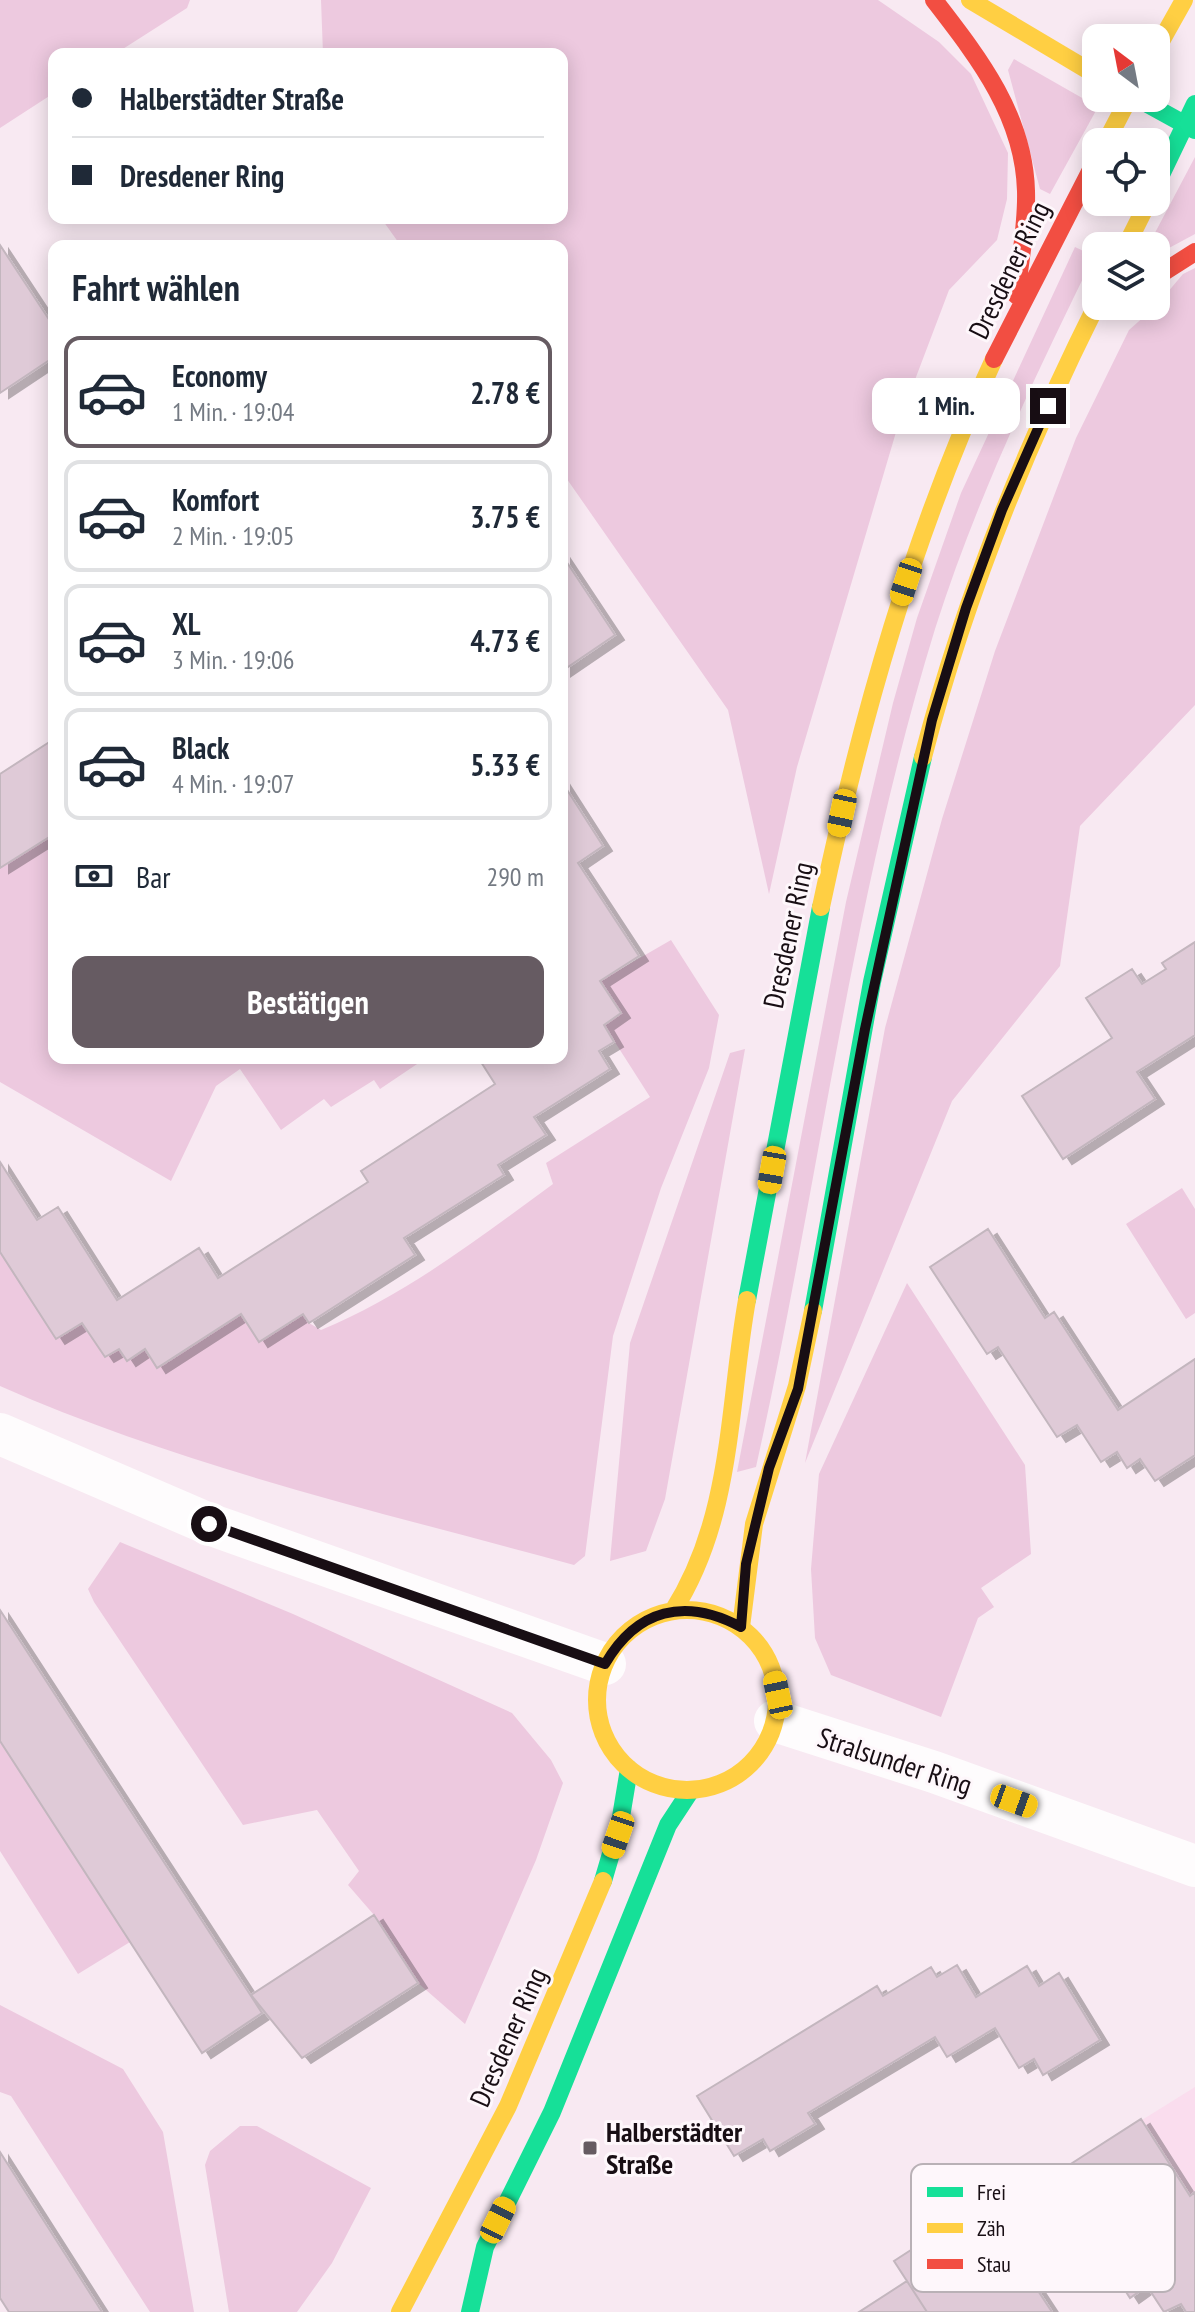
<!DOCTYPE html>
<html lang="de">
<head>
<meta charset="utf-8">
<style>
	:root { --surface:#fff; --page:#f6f6f7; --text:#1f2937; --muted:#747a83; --line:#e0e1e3; --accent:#665b62 }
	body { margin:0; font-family:"PT Sans Narrow",sans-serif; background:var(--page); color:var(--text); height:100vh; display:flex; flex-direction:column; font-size:30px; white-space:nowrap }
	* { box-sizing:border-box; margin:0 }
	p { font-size:26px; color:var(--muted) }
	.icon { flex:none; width:44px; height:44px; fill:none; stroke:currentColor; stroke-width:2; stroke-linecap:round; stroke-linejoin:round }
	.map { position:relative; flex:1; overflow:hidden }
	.drawer { position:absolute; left:48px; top:240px; width:520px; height:824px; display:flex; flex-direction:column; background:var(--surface); border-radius:16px; box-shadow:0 4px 20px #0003 }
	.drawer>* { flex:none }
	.banner { position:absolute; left:48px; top:48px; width:520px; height:176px; border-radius:16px; box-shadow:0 4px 20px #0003; display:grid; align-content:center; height:176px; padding:0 24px; background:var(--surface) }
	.needle { width:52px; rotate:328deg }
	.tools { position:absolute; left:1082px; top:24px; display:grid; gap:16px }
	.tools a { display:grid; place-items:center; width:88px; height:88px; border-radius:16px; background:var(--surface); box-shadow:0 4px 20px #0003; font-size:40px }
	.end { position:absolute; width:36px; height:36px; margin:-18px; border:10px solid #180e14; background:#fff; box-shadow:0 0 0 4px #fff }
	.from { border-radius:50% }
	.bubble { position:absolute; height:56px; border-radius:16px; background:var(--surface); box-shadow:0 4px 20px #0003; font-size:26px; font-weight:700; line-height:56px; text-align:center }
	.car { position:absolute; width:24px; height:48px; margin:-24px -12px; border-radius:10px; box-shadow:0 0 6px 2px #0007; background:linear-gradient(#f5c518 24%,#345 0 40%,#f5c518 0 76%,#345 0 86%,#f5c518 0) }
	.banner b { display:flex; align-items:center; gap:28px; height:76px; font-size:30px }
	.banner b+b { border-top:2px solid var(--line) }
	.banner i { width:20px; height:20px; background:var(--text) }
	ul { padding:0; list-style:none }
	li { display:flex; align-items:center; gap:24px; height:112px; margin:0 16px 12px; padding:0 8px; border:4px solid var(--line); border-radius:16px }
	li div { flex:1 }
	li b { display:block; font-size:30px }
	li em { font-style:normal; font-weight:700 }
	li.on { border-color:var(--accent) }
	li>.icon { width:72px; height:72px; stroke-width:1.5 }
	h2 { padding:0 24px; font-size:36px; line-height:96px }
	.pay { display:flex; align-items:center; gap:20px; height:88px; padding:0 24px; font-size:30px }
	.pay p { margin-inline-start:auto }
	.action { display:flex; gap:16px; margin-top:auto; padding:16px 24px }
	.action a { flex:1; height:92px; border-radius:16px; background:var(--accent); color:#fff; font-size:32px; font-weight:700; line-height:92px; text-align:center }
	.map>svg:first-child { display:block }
	.built { fill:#faddee }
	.green { fill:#edc9df }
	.building { fill:#dfcad7; stroke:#c3b6be; stroke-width:2; filter:url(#shadow) }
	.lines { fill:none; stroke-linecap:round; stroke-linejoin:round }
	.street { stroke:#fefcfd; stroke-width:42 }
	.fast { stroke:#16e098; stroke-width:18 }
	.slow { stroke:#ffcf43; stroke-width:18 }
	.jam { stroke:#f24e42; stroke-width:18 }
	.route { stroke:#180e14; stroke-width:10 }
	.poi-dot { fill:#665b62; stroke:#fef7fb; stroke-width:3 }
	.labels { text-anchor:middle; stroke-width:6; stroke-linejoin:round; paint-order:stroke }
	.street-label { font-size:28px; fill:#180e14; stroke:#fef7fb }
	.poi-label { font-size:28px; font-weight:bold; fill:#180e14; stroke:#fef7fb; text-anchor:start }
	.key { fill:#fef7fb; stroke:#b9b1b6; stroke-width:2 }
	.key-label { font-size:22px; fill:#180e14 }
</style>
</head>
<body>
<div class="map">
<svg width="1195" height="2312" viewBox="0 0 1195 2312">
	<defs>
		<filter id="shadow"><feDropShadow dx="9" dy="5" stdDeviation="0" flood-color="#0004"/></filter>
	</defs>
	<rect width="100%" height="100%" fill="#f8e9f2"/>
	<path class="built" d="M 1195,2087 L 1195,2312 L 1186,2312 L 1181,2304 L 1164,2312 L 1147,2287 L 1130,2298 L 1052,2176 Z"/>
	<path class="green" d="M 0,0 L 190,0 L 187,8 L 115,54 L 54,54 L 54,93 L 0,128 Z
		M 321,0 L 878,0 L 939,42 L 971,74 L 1008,153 L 1007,199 L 997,240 L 949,290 L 899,422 L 797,767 L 769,894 L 728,710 L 562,472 L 562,246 L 401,246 L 381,218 L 562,218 L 562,54 L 323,54 Z
		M 1014,59 L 1098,107 L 1050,194 L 1040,189 L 1008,70 Z
		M 1195,157 L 1195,234 L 1156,255 L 1156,246 L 1148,246 Z
		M 1075,247 L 1094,256 C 1034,378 976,500 935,629 C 851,902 818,1189 756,1467 L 737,1472 L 846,902 L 893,703 L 917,618 L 961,493 Z
		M 1195,268 L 1195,705 L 1080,826 L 1060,966 L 952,1101 L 805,1463 L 885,1028 L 942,819 L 995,651 L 1076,438 L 1129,330 L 1156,306 L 1183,274 Z
		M 54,834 L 54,1058 L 426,1058 L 380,1089 L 374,1080 L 331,1107 L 324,1099 L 281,1130 L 240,1069 L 216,1086 L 171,1181 L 0,1082 L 0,868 Z
		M 671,940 L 719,1015 L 709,1068 L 661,1188 L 613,1336 L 585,1556 L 574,1565 C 381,1512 183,1467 0,1386 L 0,1252 L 56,1339 L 82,1323 L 105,1357 L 119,1349 L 127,1361 L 145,1349 L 158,1368 L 241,1314 L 259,1342 L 303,1314 L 309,1323 L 321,1330 C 406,1295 479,1238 553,1184 L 546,1163 L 650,1097 L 604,1025 L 621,1013 L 600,981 Z
		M 745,1049 L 665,1499 L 646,1551 L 610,1561 L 630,1343 L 730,1053 Z
		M 1182,1188 L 1195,1209 L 1195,1313 L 1186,1319 L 1126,1224 Z
		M 907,1283 L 1025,1465 L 1031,1554 L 981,1588 L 994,1607 L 978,1618 L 941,1717 L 831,1675 L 815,1638 L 811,1569 L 819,1474 Z
		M 120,1542 L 293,1614 L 512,1713 L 551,1760 L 563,1783 L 536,1860 L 465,2024 L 418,1983 L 374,1915 L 348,1885 L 359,1871 L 317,1810 L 243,1825 L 94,1602 L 88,1589 Z
		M 0,1741 L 130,1942 L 78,1974 L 0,1851 Z
		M 0,2005 L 123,2069 L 163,2132 L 194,2312 L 150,2312 L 11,2096 L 0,2092 Z
		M 240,2126 L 257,2126 L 371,2188 L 332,2263 L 297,2312 L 229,2312 L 205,2165 L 210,2151 Z"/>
	<path class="building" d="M 0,245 L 54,327 L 54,357 L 0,393 Z
		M 562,555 L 615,635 L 562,671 Z
		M 54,739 L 54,834 L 0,868 L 0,774 Z
		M 562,782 L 603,846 L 578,863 L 639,956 L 600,981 L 621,1013 L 604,1025 L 614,1042 L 599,1051 L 610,1069 L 534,1117 L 546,1135 L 498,1165 L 504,1175 L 404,1238 L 415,1255 L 309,1323 L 303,1314 L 259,1342 L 241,1314 L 157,1368 L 145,1349 L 127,1361 L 119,1349 L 105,1357 L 82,1323 L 56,1339 L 0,1252 L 0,1162 L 37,1220 L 58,1207 L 117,1300 L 199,1248 L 218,1278 L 368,1182 L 361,1171 L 495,1084 L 481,1062 L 486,1058 L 562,1058 L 562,996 L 566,993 L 562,987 Z
		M 1195,942 L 1195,1035 L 1137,1072 L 1155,1099 L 1063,1159 L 1022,1096 L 1112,1038 L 1086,998 L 1132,969 L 1142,984 L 1166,969 L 1162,963 Z
		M 988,1229 L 1045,1318 L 1054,1312 L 1118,1410 L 1195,1359 L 1195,1455 L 1155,1481 L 1140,1459 L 1127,1468 L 1117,1452 L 1101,1462 L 1077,1425 L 1057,1437 L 998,1347 L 987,1354 L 930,1267 Z
		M 0,1610 L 262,2013 L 202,2053 L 0,1741 Z
		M 374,1915 L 418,1983 L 302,2058 L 251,1995 Z
		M 957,1965 L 976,1997 L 1027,1966 L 1039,1986 L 1059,1973 L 1100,2040 L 1043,2075 L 1034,2059 L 1019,2068 L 995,2028 L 947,2057 L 935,2037 L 808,2113 L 815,2124 L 770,2151 L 763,2139 L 734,2156 L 697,2096 L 877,1986 L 883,1996 L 931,1967 L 937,1977 Z
		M 1141,2119 L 1190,2196 L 1195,2192 L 1195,2312 L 1186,2312 L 1181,2304 L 1164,2312 L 1147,2286 L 1130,2298 L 1052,2176 Z
		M 0,2152 L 102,2312 L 9,2312 L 0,2298 Z
		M 982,2204 L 993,2222 L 1052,2312 L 927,2312 L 894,2261 Z
		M 907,2281 L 927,2312 L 859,2312 Z"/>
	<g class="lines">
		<path class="street" d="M 0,1434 L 209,1524 L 605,1664
			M 775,1721 L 934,1772 L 1195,1866"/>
		<path class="fast" d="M 1137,98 L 1195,130
			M 1156,185 L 1195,104
			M 747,1300 L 821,907
			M 813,1311 L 872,982 L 923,757
			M 603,1881 L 620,1823 L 629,1769
			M 470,2312 L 485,2247 L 552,2112 L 668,1825 L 691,1790"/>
		<path class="slow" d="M 970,0 L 1096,75
			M 1156,50 L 1184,0
			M 1106,142 L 1129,98
			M 1126,246 L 1148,202
			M 923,757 C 964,599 1023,452 1096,306
			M 821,907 C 861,718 913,534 994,359
			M597 1700a90 90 0 1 1 180 0a90 90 0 1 1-180 0Z
			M 673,1611 C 733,1517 728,1406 747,1300
			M 741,1627 L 754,1524 L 797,1386 L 813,1311
			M 400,2312 L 508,2106 L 603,1881"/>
		<path class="jam" d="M 934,0 C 978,57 1024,115 1026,191 C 1027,225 1020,261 1016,295
			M 1156,277 L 1195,252
			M 994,359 L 1096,160"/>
	</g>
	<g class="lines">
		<path class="route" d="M 209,1524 L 605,1664 C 637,1609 685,1597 741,1627 L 746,1564 L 769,1468 L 798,1389 L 865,1029 L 932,720 L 966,608 L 1002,510 L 1048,406"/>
	</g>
	<rect class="poi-dot" x="582" y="2140" width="16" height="16" rx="4"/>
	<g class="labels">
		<g class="street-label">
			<text transform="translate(1009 270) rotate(-64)" y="10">Dresdener Ring</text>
			<text transform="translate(788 935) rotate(-78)" y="10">Dresdener Ring</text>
			<text transform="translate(895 1761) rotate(18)" y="10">Stralsunder Ring</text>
			<text transform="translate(508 2037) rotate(-66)" y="10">Dresdener Ring</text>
		</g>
		<g class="poi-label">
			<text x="606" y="2142">Halberstädter<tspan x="606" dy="32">Straße</tspan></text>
		</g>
	</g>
	<rect x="911" y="2164" width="264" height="128" rx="12" class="key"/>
	<rect x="927" y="2187" width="36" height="10" fill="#16e098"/>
	<rect x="927" y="2223" width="36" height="10" fill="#ffcf43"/>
	<rect x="927" y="2259" width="36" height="10" fill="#f24e42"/>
	<g class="key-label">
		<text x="977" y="2200">Frei</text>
		<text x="977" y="2236">Zäh</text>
		<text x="977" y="2272">Stau</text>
	</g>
</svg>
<div class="tools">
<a><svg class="needle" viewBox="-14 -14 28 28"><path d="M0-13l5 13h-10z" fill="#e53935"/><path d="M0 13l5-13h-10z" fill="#747a83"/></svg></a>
<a><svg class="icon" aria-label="locate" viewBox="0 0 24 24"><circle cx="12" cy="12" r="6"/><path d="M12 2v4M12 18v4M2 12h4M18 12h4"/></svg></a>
<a><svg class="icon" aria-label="layers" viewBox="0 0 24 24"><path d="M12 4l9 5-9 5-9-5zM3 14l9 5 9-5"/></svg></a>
</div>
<i class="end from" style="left:209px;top:1524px"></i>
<i class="end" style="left:1048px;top:406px"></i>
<div class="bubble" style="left:872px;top:378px;width:148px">1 Min.</div>
<i class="car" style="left:906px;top:582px;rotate:198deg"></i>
<i class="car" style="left:842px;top:813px;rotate:192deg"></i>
<i class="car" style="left:772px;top:1170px;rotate:190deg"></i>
<i class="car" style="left:778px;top:1695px;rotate:348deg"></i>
<i class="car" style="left:1014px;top:1801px;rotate:110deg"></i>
<i class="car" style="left:618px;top:1835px;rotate:199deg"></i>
<i class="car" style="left:498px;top:2220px;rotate:26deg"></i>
<div class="banner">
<b><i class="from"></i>Halberstädter Straße</b>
<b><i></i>Dresdener Ring</b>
</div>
<section class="drawer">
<h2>Fahrt wählen</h2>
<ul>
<li class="on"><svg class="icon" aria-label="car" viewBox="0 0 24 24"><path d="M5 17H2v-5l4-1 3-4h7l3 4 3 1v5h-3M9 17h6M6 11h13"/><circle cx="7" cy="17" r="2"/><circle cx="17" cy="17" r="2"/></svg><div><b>Economy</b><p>1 Min. · 19:04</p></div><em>2.78 €</em></li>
<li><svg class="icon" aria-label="car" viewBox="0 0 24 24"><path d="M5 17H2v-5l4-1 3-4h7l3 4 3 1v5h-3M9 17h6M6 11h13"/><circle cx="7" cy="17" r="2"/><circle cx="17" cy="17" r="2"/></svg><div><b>Komfort</b><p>2 Min. · 19:05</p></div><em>3.75 €</em></li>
<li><svg class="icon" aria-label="car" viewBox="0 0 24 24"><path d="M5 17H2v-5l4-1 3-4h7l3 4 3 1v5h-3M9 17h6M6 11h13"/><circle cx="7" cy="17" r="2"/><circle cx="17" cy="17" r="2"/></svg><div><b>XL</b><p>3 Min. · 19:06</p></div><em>4.73 €</em></li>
<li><svg class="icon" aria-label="car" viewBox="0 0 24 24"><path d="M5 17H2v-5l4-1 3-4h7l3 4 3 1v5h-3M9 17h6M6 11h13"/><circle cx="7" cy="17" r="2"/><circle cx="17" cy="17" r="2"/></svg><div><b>Black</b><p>4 Min. · 19:07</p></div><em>5.33 €</em></li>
</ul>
<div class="pay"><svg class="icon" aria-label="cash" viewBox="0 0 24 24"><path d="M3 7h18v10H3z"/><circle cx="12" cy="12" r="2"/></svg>Bar<p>290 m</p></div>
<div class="action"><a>Bestätigen</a></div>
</section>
</div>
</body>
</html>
